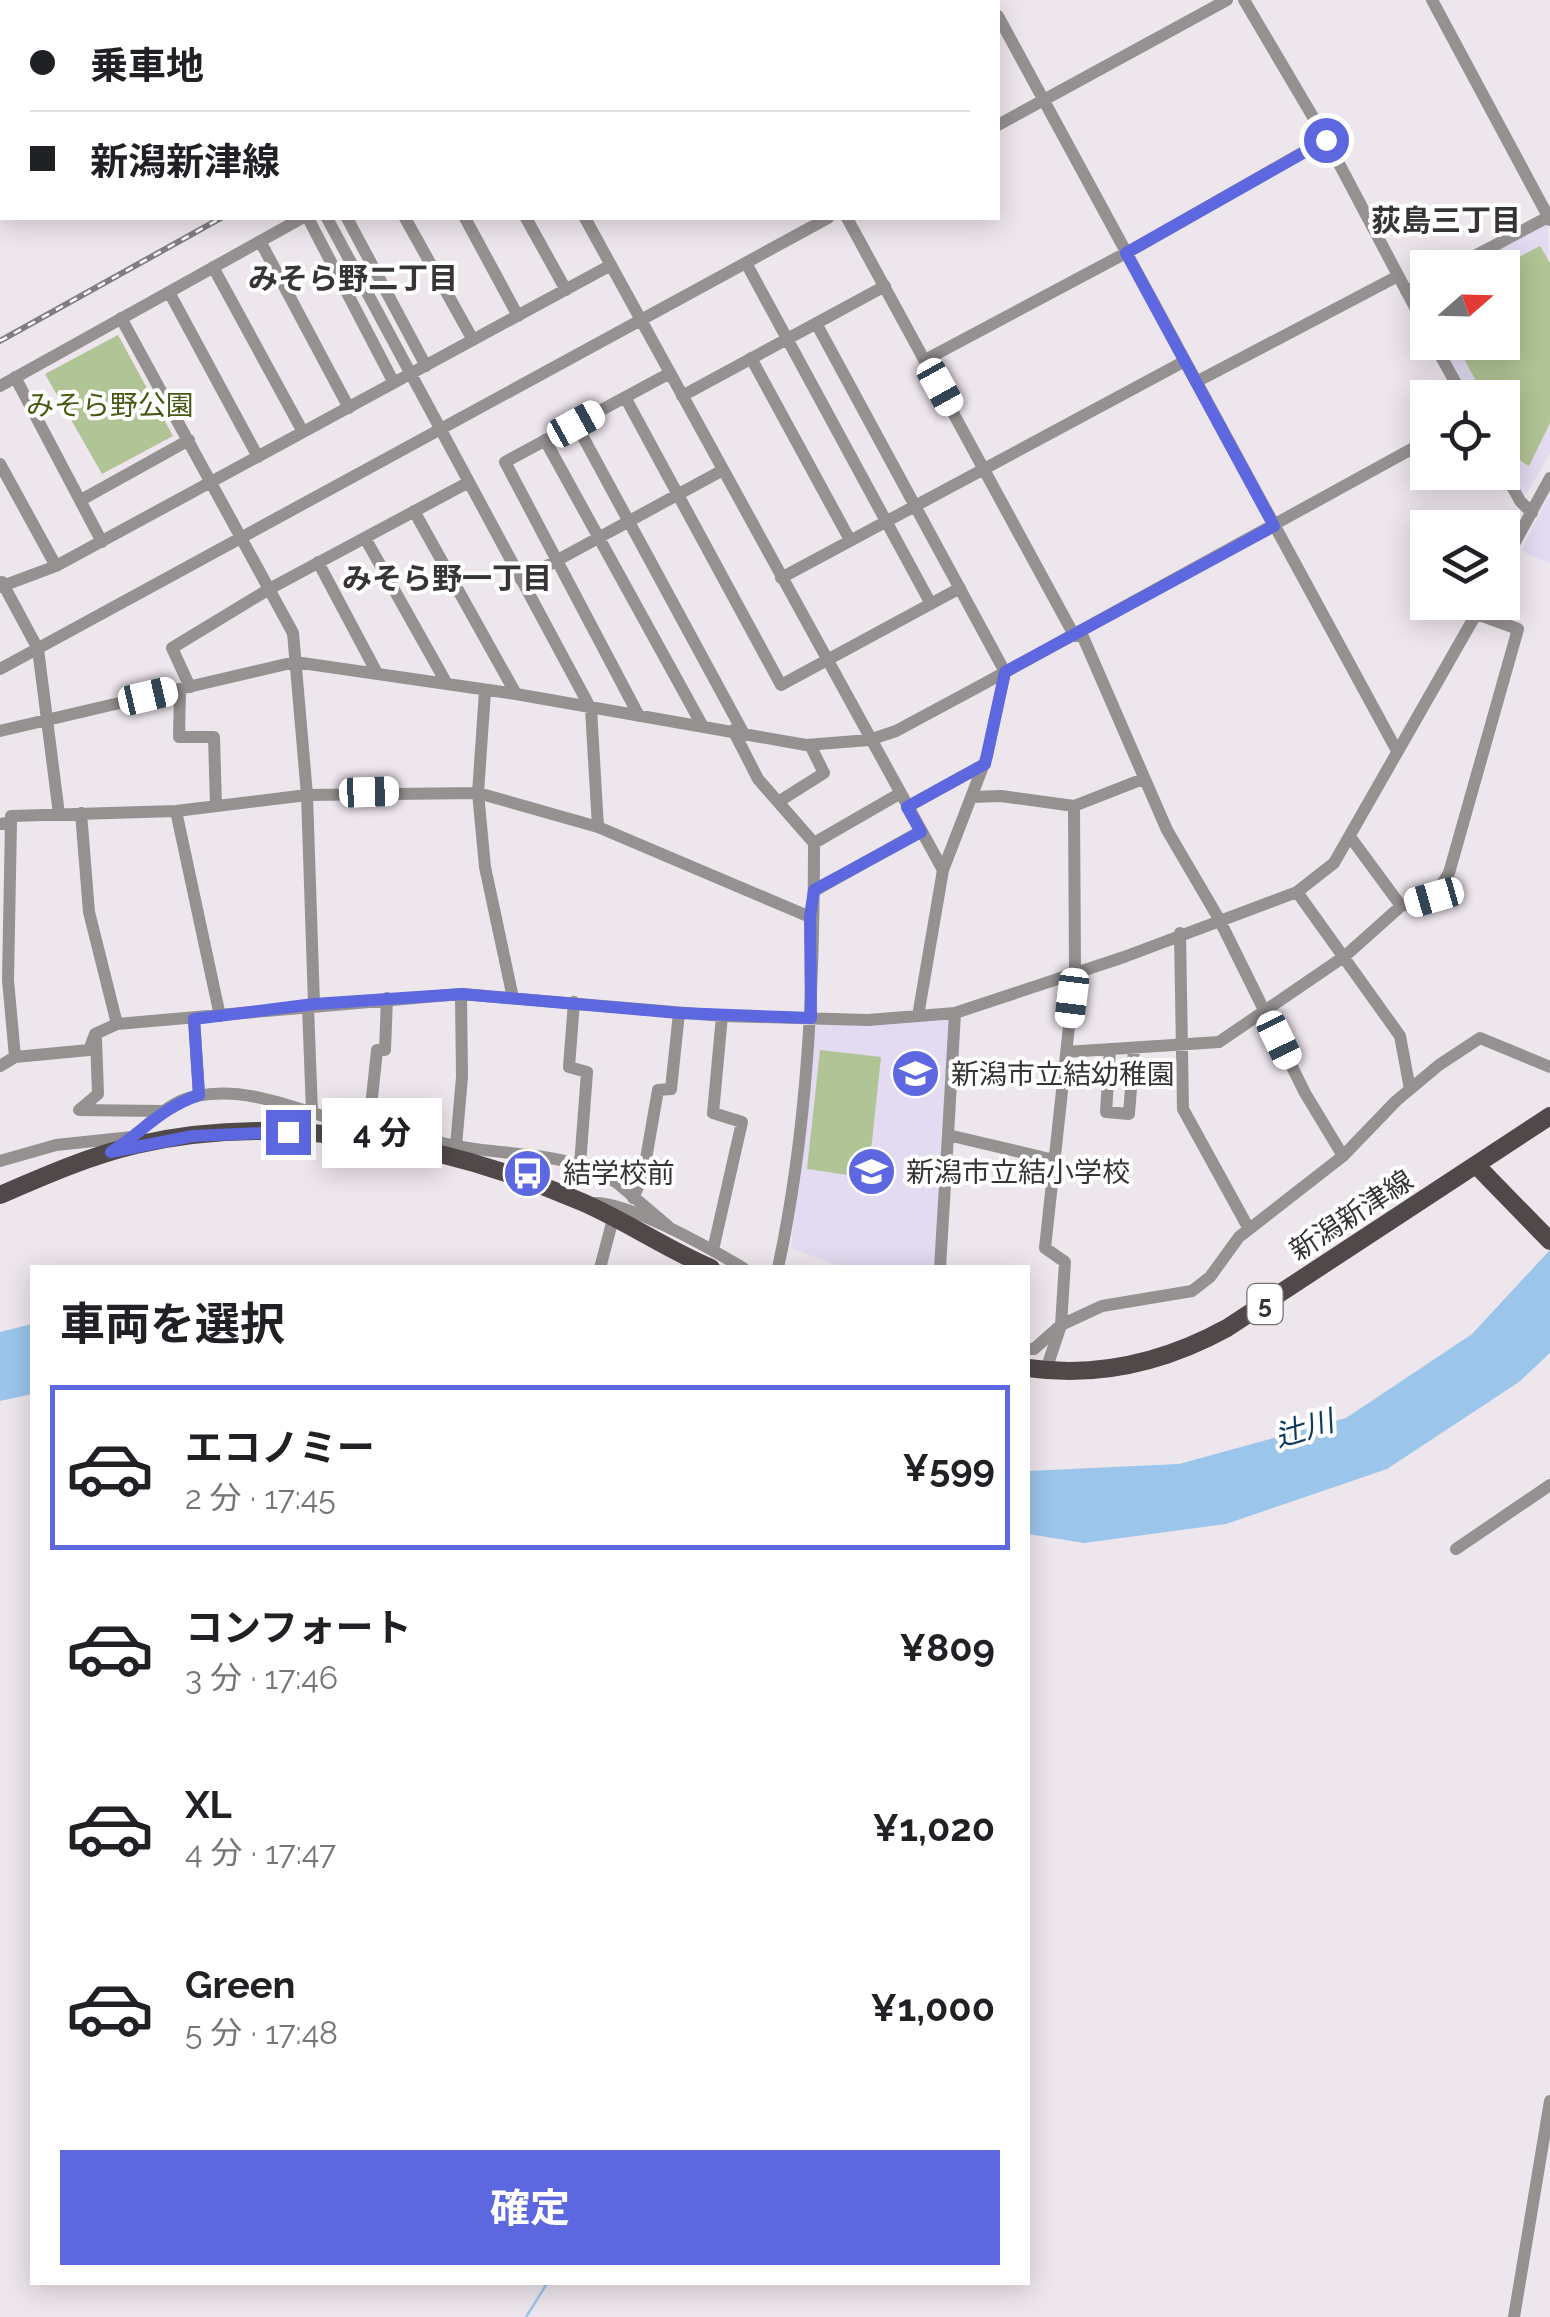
<!DOCTYPE html>
<html lang="ja">
<head>
<meta charset="utf-8">
<style>
	:root { --surface:#fff; --page:#f2f2f2; --text:#202124; --muted:#757577; --line:#e0e0e0; --accent:#5d67df }
	body { margin:0; font-family:Raleway,"Noto Sans JP",sans-serif; background:var(--page); color:var(--text); height:100vh; display:flex; flex-direction:column; font-size:38px; white-space:nowrap }
	* { box-sizing:border-box; margin:0 }
	p { font-size:32px; color:var(--muted) }
	.icon { flex:none; width:55px; height:55px; fill:none; stroke:currentColor; stroke-width:2; stroke-linecap:round; stroke-linejoin:round }
	.map { position:relative; flex:1; overflow:hidden }
	.panel { position:absolute; left:30px; top:1265px; width:1000px; height:1020px; display:flex; flex-direction:column; background:var(--surface); border-radius:0px; box-shadow:0 5px 25px #0003 }
	.panel>* { flex:none }
	.hud { position:absolute; left:0px; top:0px; width:1000px; height:220px; box-shadow:0 5px 25px #0003; display:grid; align-content:center; height:220px; padding:0 30px; background:var(--surface) }
	.needle { width:65px; rotate:70deg }
	.tools { position:absolute; left:1410px; top:250px; display:grid; gap:20px }
	.tools a { display:grid; place-items:center; width:110px; height:110px; border-radius:0px; background:var(--surface); box-shadow:0 5px 25px #0003; font-size:50px }
	.end { position:absolute; width:45px; height:45px; margin:-22px; border:12px solid #5d67df; background:#fff; box-shadow:0 0 0 5px #fff }
	.from { border-radius:50% }
	.bubble { position:absolute; height:70px; border-radius:0px; background:var(--surface); box-shadow:0 5px 25px #0003; font-size:32px; font-weight:700; line-height:70px; text-align:center }
	.car { position:absolute; width:30px; height:60px; margin:-30px -15px; border-radius:12px; box-shadow:0 0 8px 2px #0007; background:linear-gradient(#fff 24%,#345 0 40%,#fff 0 76%,#345 0 86%,#fff 0) }
	.hud b { display:flex; align-items:center; gap:35px; height:95px; font-size:38px }
	.hud b+b { border-top:2px solid var(--line) }
	.hud i { width:25px; height:25px; background:var(--text) }
	ul { padding:0; list-style:none }
	li { display:flex; align-items:center; gap:30px; height:165px; margin:0 20px 15px; padding:0 10px; border:5px solid transparent; border-radius:0px }
	li div { flex:1 }
	li b { display:block; font-size:38px }
	li em { font-style:normal; font-weight:700 }
	li.selected { border-color:var(--accent) }
	li>.icon { width:90px; height:90px; stroke-width:1.5 }
	h2 { padding:0 30px; font-size:45px; line-height:120px }
	.action { display:flex; gap:20px; margin-top:auto; padding:20px 30px }
	.action a { flex:1; height:115px; border-radius:0px; background:var(--accent); color:#fff; font-size:40px; font-weight:700; line-height:115px; text-align:center }
	.map>svg:first-child { display:block }
	.education { fill:#e2dbf1 }
	.green { fill:#b1c495 }
	.water { fill:#9bc5ea }
	.lines { fill:none; stroke-linecap:round; stroke-linejoin:round }
	.stream { stroke:#9bc5ea; stroke-width:2.5 }
	.minor { stroke:#959190; stroke-width:12 }
	.major { stroke:#514949; stroke-width:18 }
	.rail-casing { stroke:#817c80; stroke-width:6 }
	.rail { stroke:#fff; stroke-width:2.5; stroke-dasharray:8; stroke-linecap:butt }
	.route { stroke:#5d67df; stroke-width:12 }
	.labels { text-anchor:middle; stroke-width:8; stroke-linejoin:round; paint-order:stroke }
	.shield { fill:#fff; stroke:#737172; stroke-width:2.5 }
	.shield-label { font-size:25px; font-weight:bold; fill:#373436 }
	.park-label { font-size:28px; fill:#445a13; stroke:#fff }
	.poi-label { font-size:28px; fill:#373436; stroke:#fff; text-anchor:start }
	.street-label { font-size:28px; fill:#373436; stroke:#fff }
	.neighbourhood-label { font-size:30px; font-weight:bold; fill:#373436; stroke:#fff }
	.water-label { font-size:30px; font-style:italic; fill:#0a3a5e; stroke:#fff }
</style>
</head>
<body>
<div class="map">
<svg width="1550" height="2317" viewBox="0 0 1550 2317">
	<rect width="100%" height="100%" fill="#eee6ed"/>
	<path class="education" d="M 1548,223 L 1550,453 L 1524,498 L 1503,459 L 1502,398 L 1470,397 L 1440,343 L 1502,342 L 1502,268 L 1468,267 Z
		M 1550,493 L 1550,563 L 1521,551 Z
		M 951,1019 L 935,1267 L 842,1267 L 791,1248 L 816,1024 Z"/>
	<path class="green" d="M 1540,246 L 1550,263 L 1550,423 L 1529,466 C 1504,454 1502,421 1502,398 L 1485,397 L 1455,343 L 1502,342 L 1502,268 L 1499,267 Z
		M 118,335 L 173,436 L 102,474 L 45,374 Z
		M 820,1050 L 881,1057 L 868,1178 L 807,1169 Z"/>
	<path class="water" d="M 1550,1250 L 1550,1353 L 1519,1382 L 1387,1469 L 1226,1524 L 1084,1543 L 1028,1534 L 1028,1471 L 1179,1464 L 1346,1418 L 1472,1334 Z
		M 32,1324 L 32,1394 L 0,1401 L 0,1332 Z"/>
	<g class="lines">
		<path class="stream" d="M 526,2317 L 548,2282"/>
		<path class="minor" d="M 208,0 L 210,2
			M 730,0 L 731,2
			M 848,0 L 850,2
			M 989,0 L 990,2
			M 1244,0 L 1326,139 L 1428,332
			M 1432,0 L 1550,220
			M 998,16 L 1397,751
			M 998,125 L 1227,0
			M 308,218 L 394,383
			M 327,218 L 591,709 L 598,827
			M 347,218 L 426,366
			M 405,218 L 473,340
			M 465,218 L 518,316
			M 526,218 L 566,290
			M 585,218 L 943,870
			M 847,218 L 1074,635 L 1083,637 L 1167,830 L 1219,919 L 1305,1093 L 1343,1156
			M 260,241 L 349,408
			M 746,263 L 931,604
			M 213,267 L 303,432
			M 1452,268 L 1548,217
			M 1406,291 L 1428,280
			M 169,292 L 258,457
			M 121,318 L 293,633 L 307,795 L 314,1004
			M 816,323 L 1005,672 L 987,756 L 943,870 L 918,1016
			M 1433,342 L 1464,398
			M 751,358 L 850,540
			M 925,360 L 1139,246 L 1326,139
			M 15,377 L 102,542
			M 1196,382 L 1398,276
			M 0,386 L 302,218
			M 682,396 L 885,286
			M 625,397 L 781,685 L 960,588
			M 576,424 L 744,734
			M 545,440 L 702,725
			M 0,464 L 56,566
			M 1502,468 L 1520,501 L 1532,513
			M 81,500 L 189,440
			M 414,511 L 516,694
			M 365,538 L 447,684
			M 318,562 L 377,673
			M 1502,566 L 1550,478
			M 781,578 L 1185,361
			M 521,580 L 723,470
			M 2,582 L 38,649 L 59,814
			M 0,587 L 56,566 L 611,265
			M 0,669 L 828,218
			M 190,687 L 172,648 L 271,588 L 469,482
			M 180,689 L 179,737 L 214,737 L 216,806
			M 485,691 L 478,793 L 485,867 L 513,998
			M 639,716 L 505,462 L 670,373
			M 733,730 L 758,779 L 814,843 C 814,984 808,1129 778,1268
			M 0,731 L 295,662 L 516,694 L 806,745 L 869,740 L 896,731 L 989,681 L 1428,440
			M 972,797 L 1001,796 L 1074,806 L 1143,779
			M 778,802 L 824,773 L 810,745
			M 907,807 L 985,764
			M 176,811 L 220,1016
			M 81,813 L 89,912 L 117,1024
			M 11,822 L 8,980 L 15,1057
			M 0,824 L 11,822 L 11,816 L 176,811 L 307,795 L 478,793 L 598,827 L 810,917
			M 1351,838 L 1401,906
			M 814,843 L 899,794
			M 814,891 L 921,831
			M 1297,892 L 1400,1036 L 1410,1089
			M 1180,933 L 1183,1109 L 1249,1229
			M 574,1002 L 569,1067 L 587,1072 L 580,1165 L 616,1182 L 668,1226
			M 308,1006 L 312,1112
			M 955,1013 L 948,1135 L 1054,1160
			M 194,1019 L 199,1095
			M 96,1039 L 98,1094 L 79,1110 L 161,1111
			M 1110,1049 L 1106,1112 L 1129,1114 L 1134,1049
			M 1066,1052 L 1219,1042 L 1345,956 L 1401,906 L 1434,897 L 1449,873 L 1518,629 L 1477,614
			M 0,1066 L 15,1057 L 89,1050 L 95,1034 L 117,1024 L 461,994 L 722,1016 L 868,1020 L 955,1013 L 1124,957 L 1297,892 L 1334,863 L 1483,602
			M 369,1126 L 377,1050 L 385,1050 L 387,998
			M 122,1145 C 148,1128 164,1102 197,1096 C 245,1086 294,1108 339,1121 C 375,1131 415,1137 452,1145 C 494,1154 538,1152 580,1165
			M 456,1146 L 462,1077 L 461,994
			M 0,1161 L 56,1145 L 132,1137
			M 633,1198 L 643,1176 L 658,1090 L 671,1089 L 679,1013
			M 587,1204 C 618,1195 713,1250 743,1268
			M 713,1250 L 742,1122 L 713,1113 L 722,1016
			M 600,1268 L 613,1219
			M 940,1268 L 948,1135
			M 1028,1349 L 1034,1349 L 1061,1325 L 1102,1306 L 1192,1291 L 1210,1277 L 1239,1237 L 1343,1156 L 1396,1101 L 1439,1065 L 1480,1038 L 1550,1067
			M 1042,1369 L 1046,1370 L 1061,1325 L 1065,1262 L 1045,1248 L 1075,971 L 1074,806
			M 1456,1549 L 1550,1485
			M 1514,2317 L 1550,2101"/>
		<path class="major" d="M 1478,1167 L 1550,1241
			M 0,1195 C 44,1176 89,1156 136,1145 C 283,1111 445,1143 582,1202 C 626,1221 666,1249 711,1268
			M 1028,1368 C 1099,1378 1165,1362 1227,1328 L 1550,1116"/>
		<defs>
			<path id="rail" d="M 606,2 L 611,0
				M 0,341 L 221,218"/>
		</defs>
		<use href="#rail" class="rail-casing"/>
		<use href="#rail" class="rail"/>
	</g>
	<g class="lines">
		<path class="route" d="M 288,1132 L 193,1136 L 111,1152 C 144,1131 161,1108 199,1095 L 194,1019 L 314,1004 L 462,994 L 679,1013 L 811,1018 L 810,917 L 814,890 L 921,832 L 907,807 L 985,764 L 1005,672 L 1274,526 L 1126,253 L 1326,140"/>
	</g>
	<defs>
		<symbol id="school-disc" viewBox="-11 -11 22 22"><circle r="9.5" fill="#5d67df" stroke="#fff"/><path d="M0-5L7-2L0 1L-7-2ZM-4 1L0 2.5L4 1V4Q0 6-4 4Z" fill="#fff"/></symbol>
		<symbol id="bus-disc" viewBox="-11 -11 22 22"><circle r="9.5" fill="#5d67df" stroke="#fff"/><path d="M-5-6H5V4H4V6H2V4H-2V6H-4V4H-5ZM-3.5-4V0h7V-4ZM-3.5 1.2v1.5H-2V1.2ZM2 1.2v1.5H3.5V1.2Z" fill="#fff"/></symbol>
	</defs>
	<g fill-rule="evenodd">
		<use href="#school-disc" x="888" y="1046" width="55" height="55"/>
		<use href="#school-disc" x="844" y="1144" width="55" height="55"/>
		<use href="#bus-disc" x="500" y="1146" width="55" height="55"/>
	</g>
	<g class="labels">
		<rect class="shield" x="1247.5" y="1284" width="35" height="40" rx="8"/>
		<g class="shield-label">
			<text x="1265" y="1313">5</text>
		</g>
		<g class="park-label">
			<text x="110" y="415">みそら野公園</text>
		</g>
		<g class="poi-label">
			<text x="951" y="1084">新潟市立結幼稚園</text>
			<text x="906" y="1182">新潟市立結小学校</text>
			<text x="563" y="1183">結学校前</text>
		</g>
		<g class="street-label">
			<text transform="translate(1351 1215) rotate(-33)" y="10">新潟新津線</text>
		</g>
		<g class="neighbourhood-label">
			<text x="1446" y="231">荻島三丁目</text>
			<text x="353" y="289">みそら野二丁目</text>
			<text x="447" y="589">みそら野一丁目</text>
		</g>
		<g class="water-label">
			<text transform="translate(1304 1429) rotate(-17)" y="10">辻川</text>
		</g>
	</g>
</svg>
<div class="tools">
<a><svg class="needle" viewBox="-14 -14 28 28"><path d="M0-13l5 13h-10z" fill="#e53935"/><path d="M0 13l5-13h-10z" fill="#757577"/></svg></a>
<a><svg class="icon" aria-label="locate" viewBox="0 0 24 24"><circle cx="12" cy="12" r="6"/><path d="M12 2v4M12 18v4M2 12h4M18 12h4"/></svg></a>
<a><svg class="icon" aria-label="layers" viewBox="0 0 24 24"><path d="M12 4l9 5-9 5-9-5zM3 14l9 5 9-5"/></svg></a>
</div>
<i class="end from" style="left:1326px;top:140px"></i>
<i class="end" style="left:288px;top:1132px"></i>
<div class="bubble" style="left:322px;top:1098px;width:120px">4 分</div>
<i class="car" style="left:940px;top:387px;rotate:151deg"></i>
<i class="car" style="left:576px;top:424px;rotate:61deg"></i>
<i class="car" style="left:148px;top:696px;rotate:77deg"></i>
<i class="car" style="left:369px;top:792px;rotate:88deg"></i>
<i class="car" style="left:1434px;top:897px;rotate:254deg"></i>
<i class="car" style="left:1072px;top:998px;rotate:187deg"></i>
<i class="car" style="left:1279px;top:1040px;rotate:154deg"></i>
<div class="hud">
<b><i class="from"></i>乗車地</b>
<b><i></i>新潟新津線</b>
</div>
<section class="panel">
<h2>車両を選択</h2>
<ul>
<li class="selected"><svg class="icon" aria-label="car" viewBox="0 0 24 24"><path d="M5 17H2v-5l4-1 3-4h7l3 4 3 1v5h-3M9 17h6M6 11h13"/><circle cx="7" cy="17" r="2"/><circle cx="17" cy="17" r="2"/></svg><div><b>エコノミー</b><p>2 分 · 17:45</p></div><em>¥599</em></li>
<li><svg class="icon" aria-label="car" viewBox="0 0 24 24"><path d="M5 17H2v-5l4-1 3-4h7l3 4 3 1v5h-3M9 17h6M6 11h13"/><circle cx="7" cy="17" r="2"/><circle cx="17" cy="17" r="2"/></svg><div><b>コンフォート</b><p>3 分 · 17:46</p></div><em>¥809</em></li>
<li><svg class="icon" aria-label="car" viewBox="0 0 24 24"><path d="M5 17H2v-5l4-1 3-4h7l3 4 3 1v5h-3M9 17h6M6 11h13"/><circle cx="7" cy="17" r="2"/><circle cx="17" cy="17" r="2"/></svg><div><b>XL</b><p>4 分 · 17:47</p></div><em>¥1,020</em></li>
<li><svg class="icon" aria-label="car" viewBox="0 0 24 24"><path d="M5 17H2v-5l4-1 3-4h7l3 4 3 1v5h-3M9 17h6M6 11h13"/><circle cx="7" cy="17" r="2"/><circle cx="17" cy="17" r="2"/></svg><div><b>Green</b><p>5 分 · 17:48</p></div><em>¥1,000</em></li>
</ul>
<div class="action"><a>確定</a></div>
</section>
</div>
</body>
</html>
